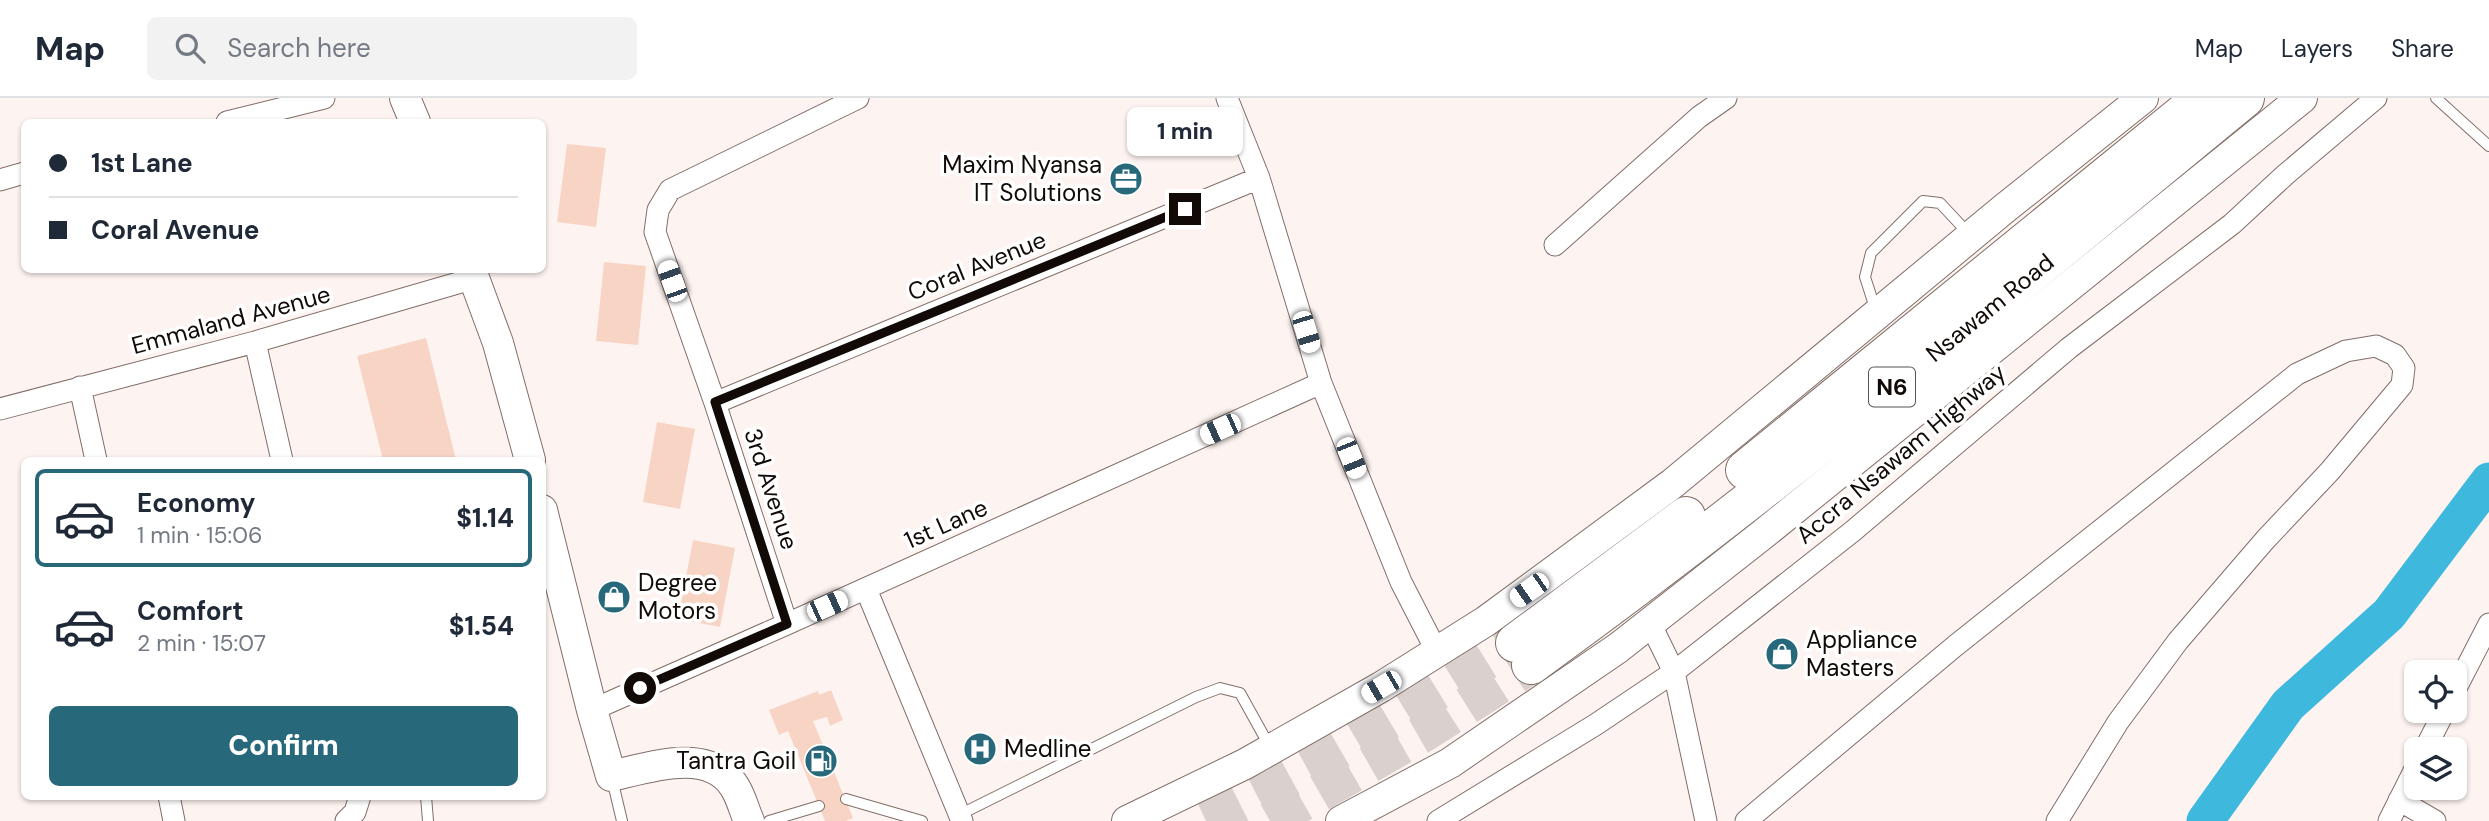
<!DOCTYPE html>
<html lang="en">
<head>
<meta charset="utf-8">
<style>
	:root { --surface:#fff; --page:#f2f2f3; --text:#1f2937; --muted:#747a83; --line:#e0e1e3; --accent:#27687b }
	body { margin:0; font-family:"DM Sans",sans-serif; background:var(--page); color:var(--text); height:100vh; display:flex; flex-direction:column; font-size:26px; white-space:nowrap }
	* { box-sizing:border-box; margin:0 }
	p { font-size:23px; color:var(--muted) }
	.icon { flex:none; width:38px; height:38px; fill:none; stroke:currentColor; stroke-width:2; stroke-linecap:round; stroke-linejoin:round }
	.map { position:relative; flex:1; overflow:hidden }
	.panel { position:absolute; left:21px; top:359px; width:525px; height:343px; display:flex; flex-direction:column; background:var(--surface); border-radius:10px; box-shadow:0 2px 5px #0004 }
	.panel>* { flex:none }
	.banner { position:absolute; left:21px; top:21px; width:525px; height:154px; border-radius:10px; box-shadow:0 2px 5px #0004; display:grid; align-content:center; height:154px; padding:0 28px; background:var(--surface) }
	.tools { position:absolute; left:2404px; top:562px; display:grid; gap:14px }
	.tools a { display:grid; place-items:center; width:63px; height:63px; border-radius:10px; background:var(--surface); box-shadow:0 2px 5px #0004; font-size:35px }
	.end { position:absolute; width:32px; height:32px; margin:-16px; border:9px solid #110a07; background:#fff; box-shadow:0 0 0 4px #fff }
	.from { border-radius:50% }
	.bubble { position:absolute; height:49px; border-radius:10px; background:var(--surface); box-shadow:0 2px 5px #0004; font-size:23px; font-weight:800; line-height:49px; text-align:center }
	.car { position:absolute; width:21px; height:42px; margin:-21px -10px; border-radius:9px; box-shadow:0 0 5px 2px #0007; background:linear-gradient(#fff 24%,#345 0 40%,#fff 0 76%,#345 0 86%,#fff 0) }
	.banner b { display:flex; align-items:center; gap:24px; height:66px; font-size:26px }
	.banner b+b { border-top:2px solid var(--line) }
	.banner i { width:18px; height:18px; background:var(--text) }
	ul { padding:12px 0 0; list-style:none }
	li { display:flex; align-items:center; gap:21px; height:98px; margin:0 14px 10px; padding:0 14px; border:4px solid transparent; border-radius:10px }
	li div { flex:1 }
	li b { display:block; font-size:26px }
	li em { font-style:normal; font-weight:800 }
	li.current { border-color:var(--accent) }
	li>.icon { width:63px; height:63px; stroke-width:1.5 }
	.button { display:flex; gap:14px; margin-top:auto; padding:14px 28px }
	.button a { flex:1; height:80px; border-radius:10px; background:var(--accent); color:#fff; font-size:28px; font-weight:800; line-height:80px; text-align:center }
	header { display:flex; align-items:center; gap:42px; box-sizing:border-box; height:98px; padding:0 35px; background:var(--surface); border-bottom:2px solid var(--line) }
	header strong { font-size:33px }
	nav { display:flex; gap:38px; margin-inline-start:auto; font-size:24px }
	.search { width:490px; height:63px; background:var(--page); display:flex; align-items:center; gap:18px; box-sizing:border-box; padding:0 24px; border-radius:10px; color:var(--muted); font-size:26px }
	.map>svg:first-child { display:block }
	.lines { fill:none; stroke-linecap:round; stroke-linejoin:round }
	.river { stroke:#3eb9dd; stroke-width:37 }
	.building { fill:#f8d4c4 }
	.highway-tunnel { stroke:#dad1ce; stroke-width:38; stroke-dasharray:38 19; stroke-linecap:butt }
	.lane-casing { stroke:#816e67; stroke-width:12 }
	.street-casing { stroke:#816e67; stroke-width:23 }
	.secondary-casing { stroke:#816e67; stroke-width:32 }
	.highway-casing { stroke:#816e67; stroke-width:40 }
	.lane { stroke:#fff; stroke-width:10 }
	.street { stroke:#fff; stroke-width:21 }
	.secondary { stroke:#fff; stroke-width:30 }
	.highway { stroke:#fff; stroke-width:38 }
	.route { stroke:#110a07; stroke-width:9 }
	.labels { text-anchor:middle; stroke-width:7; stroke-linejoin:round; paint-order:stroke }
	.shield { fill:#fff; stroke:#585451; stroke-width:2 }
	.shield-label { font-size:23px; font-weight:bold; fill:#110a07 }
	.poi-label { font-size:24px; fill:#110a07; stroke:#fff; text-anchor:start }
	.street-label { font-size:24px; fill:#110a07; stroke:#fff }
</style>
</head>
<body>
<header>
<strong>Map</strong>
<div class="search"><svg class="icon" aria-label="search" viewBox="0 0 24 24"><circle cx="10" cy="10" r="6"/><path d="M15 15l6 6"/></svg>Search here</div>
<nav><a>Map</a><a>Layers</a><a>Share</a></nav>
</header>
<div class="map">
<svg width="2489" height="723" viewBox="0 0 2489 723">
	<rect width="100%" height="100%" fill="#fdf4f1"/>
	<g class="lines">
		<path class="river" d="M 2205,723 L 2288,607 L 2389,516 L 2489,383"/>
	</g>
	<path class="building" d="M 567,46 L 606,50 L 596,129 L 557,124 Z
		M 604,164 L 646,168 L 638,247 L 596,243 Z
		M 426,240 L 456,362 L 383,362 L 357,258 Z
		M 657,324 L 695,331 L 680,411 L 643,404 Z
		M 693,442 L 735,450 L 720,529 L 678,521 Z
		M 831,592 L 843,622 L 830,628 L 827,619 L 813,623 L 853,720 L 846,723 L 825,723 L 788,633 L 779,637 L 769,612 L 818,593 L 819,597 Z"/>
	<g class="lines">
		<path class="highway-tunnel" d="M 1206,723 C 1314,672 1414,608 1515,545
			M 1270,723 L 1424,635 L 1531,567"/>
		<defs>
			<path id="lane" d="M 2436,0 L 2489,48
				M 1876,213 L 1865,179 L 1871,155 L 1923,103 L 1940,105 L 1969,136
				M 612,681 L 622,723
				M 426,698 L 428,723
				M 846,701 L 922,723
				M 959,717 L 1196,599 L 1220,590 L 1240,595 L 1270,649
				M 769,723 L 819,708"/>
			<path id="street" d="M 1227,0 L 1259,80 L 1321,285 L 1401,484 L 1437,554
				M 227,24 L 324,0
				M 0,82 L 24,75
				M 1555,147 L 1699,19 L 1726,0
				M 255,244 L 282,362
				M 80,289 L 96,362
				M 715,305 L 1259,80
				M 0,311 L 255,244 L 475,180
				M 866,491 L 962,723
				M 1650,525 L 1674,574 L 1706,723
				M 787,526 L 715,305 L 655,134 L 658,112 L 670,92 L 858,0
				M 2455,592 L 2489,526
				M 592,612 L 787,526 L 1321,285
				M 2425,651 L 2445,612
				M 169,698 L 174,723
				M 2399,702 L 2435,723
				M 346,723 L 355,714 L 360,698
				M 1438,723 L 1595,627 L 1674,574 L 1853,433 L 2069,250 L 2232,126 L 2285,77 L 2376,0
				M 1746,723 L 1955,548 L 2297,276 L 2346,253 L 2376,248 L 2395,257 L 2404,270 L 2402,287 L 2330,373 L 2265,442 L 2178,543 L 2118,624 L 2057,723
				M 2389,723 L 2417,667"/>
			<path id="secondary" d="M 405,0 L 415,24
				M 471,172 L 498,245 L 530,362
				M 542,412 L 592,612 L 611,678 C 647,670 709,648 734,688 C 741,698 744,712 749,723
				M 1127,723 L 1245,666 L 1381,589 L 1486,523 L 1672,386 L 2005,110 L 2143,0
				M 1341,723 L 1450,665 L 1618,550 L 1762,437 L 2302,0"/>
			<path id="highway" d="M 1745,372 L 2202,0
				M 1515,545 L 1686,418
				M 1531,567 C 1777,389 2010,193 2245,0"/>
		</defs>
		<use href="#lane" class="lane-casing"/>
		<use href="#street" class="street-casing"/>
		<use href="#secondary" class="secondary-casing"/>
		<use href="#highway" class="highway-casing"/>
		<use href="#lane" class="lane"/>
		<use href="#street" class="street"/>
		<use href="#secondary" class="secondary"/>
		<use href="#highway" class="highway"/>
	</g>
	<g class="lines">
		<path class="route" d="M 640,590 L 787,526 L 715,304 L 1185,111"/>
	</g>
	<defs>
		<symbol id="office-disc" viewBox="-11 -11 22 22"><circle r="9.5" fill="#27687b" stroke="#fff"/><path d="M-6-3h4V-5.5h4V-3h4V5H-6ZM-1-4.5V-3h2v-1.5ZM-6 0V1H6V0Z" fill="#fff"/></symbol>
		<symbol id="shop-disc" viewBox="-11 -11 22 22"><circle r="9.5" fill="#27687b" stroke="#fff"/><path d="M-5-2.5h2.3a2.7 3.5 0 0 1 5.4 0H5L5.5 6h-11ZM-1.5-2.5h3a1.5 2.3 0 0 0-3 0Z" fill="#fff"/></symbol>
		<symbol id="hospital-disc" viewBox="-11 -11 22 22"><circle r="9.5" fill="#27687b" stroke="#fff"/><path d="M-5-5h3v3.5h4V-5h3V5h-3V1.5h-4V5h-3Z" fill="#fff"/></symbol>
		<symbol id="fuel-disc" viewBox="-11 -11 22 22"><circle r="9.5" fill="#27687b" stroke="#fff"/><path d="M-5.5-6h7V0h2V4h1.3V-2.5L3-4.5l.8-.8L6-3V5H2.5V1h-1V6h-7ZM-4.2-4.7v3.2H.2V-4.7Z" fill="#fff"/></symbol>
	</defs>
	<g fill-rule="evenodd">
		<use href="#office-disc" x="1107" y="62" width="38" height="38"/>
		<use href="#shop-disc" x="595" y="480" width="38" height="38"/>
		<use href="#shop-disc" x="1763" y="537" width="38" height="38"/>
		<use href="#hospital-disc" x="961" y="632" width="38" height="38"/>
		<use href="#fuel-disc" x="802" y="644" width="38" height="38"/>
	</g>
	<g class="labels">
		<rect class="shield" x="1869" y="269.5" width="46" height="39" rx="5"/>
		<g class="shield-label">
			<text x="1892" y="297">N6</text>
		</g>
		<g class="poi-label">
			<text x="1102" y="75" text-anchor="end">Maxim Nyansa<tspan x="1102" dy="28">IT Solutions</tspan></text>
			<text x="638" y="493">Degree<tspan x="638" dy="28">Motors</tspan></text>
			<text x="1806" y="550">Appliance<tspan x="1806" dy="28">Masters</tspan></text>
			<text x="1004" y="659">Medline</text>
			<text x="796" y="671" text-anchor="end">Tantra Goil</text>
		</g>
		<g class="street-label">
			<text transform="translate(977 168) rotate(-22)" y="8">Coral Avenue</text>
			<text transform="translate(1990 210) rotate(-39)" y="8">Nsawam Road</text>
			<text transform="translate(231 222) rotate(-15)" y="8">Emmaland Avenue</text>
			<text transform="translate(1901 356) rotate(-40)" y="8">Accra Nsawam Highway</text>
			<text transform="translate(771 391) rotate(72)" y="8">3rd Avenue</text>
			<text transform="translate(946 426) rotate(-24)" y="8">1st Lane</text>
		</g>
	</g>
</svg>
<div class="tools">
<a><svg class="icon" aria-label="locate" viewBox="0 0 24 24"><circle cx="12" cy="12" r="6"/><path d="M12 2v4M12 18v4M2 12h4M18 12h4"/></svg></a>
<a><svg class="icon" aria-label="layers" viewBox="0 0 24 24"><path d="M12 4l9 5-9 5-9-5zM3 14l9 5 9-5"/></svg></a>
</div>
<i class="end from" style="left:640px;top:590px"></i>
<i class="end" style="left:1185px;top:111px"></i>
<div class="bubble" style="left:1127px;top:9px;width:116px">1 min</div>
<i class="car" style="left:672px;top:183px;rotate:340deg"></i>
<i class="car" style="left:1306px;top:234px;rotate:163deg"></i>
<i class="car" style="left:1220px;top:331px;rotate:246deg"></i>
<i class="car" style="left:1351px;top:360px;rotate:158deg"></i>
<i class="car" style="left:1529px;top:492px;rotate:235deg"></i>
<i class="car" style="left:827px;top:508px;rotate:66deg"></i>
<i class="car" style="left:1381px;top:589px;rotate:240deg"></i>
<div class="banner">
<b><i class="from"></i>1st Lane</b>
<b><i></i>Coral Avenue</b>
</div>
<section class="panel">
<ul>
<li class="current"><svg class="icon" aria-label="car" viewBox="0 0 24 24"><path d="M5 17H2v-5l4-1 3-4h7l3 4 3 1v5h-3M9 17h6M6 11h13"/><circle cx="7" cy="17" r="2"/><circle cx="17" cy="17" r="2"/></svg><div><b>Economy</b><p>1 min · 15:06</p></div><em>$1.14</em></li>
<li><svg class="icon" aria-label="car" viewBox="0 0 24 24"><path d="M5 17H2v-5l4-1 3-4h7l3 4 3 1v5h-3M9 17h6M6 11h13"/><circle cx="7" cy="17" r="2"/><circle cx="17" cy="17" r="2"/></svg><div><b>Comfort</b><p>2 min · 15:07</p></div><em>$1.54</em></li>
</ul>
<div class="button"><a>Confirm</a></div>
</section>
</div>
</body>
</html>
